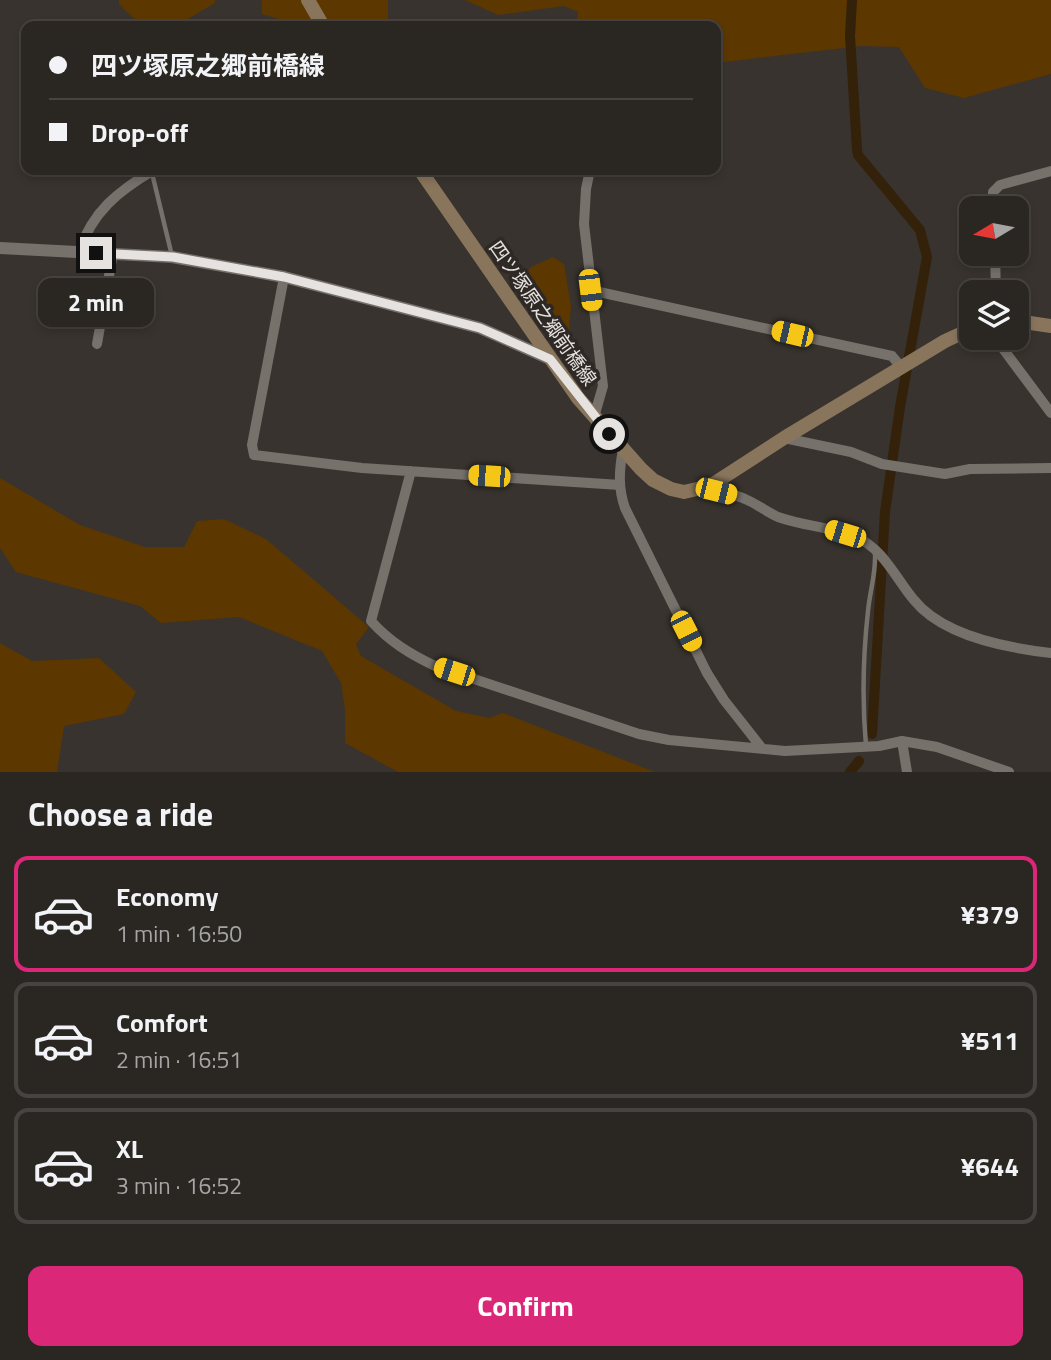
<!DOCTYPE html>
<html lang="en">
<head>
<meta charset="utf-8">
<style>
	:root { --surface:#2a2622; --page:#36322f; --text:#f1f3f6; --muted:#a5a5a5; --line:#464340; --accent:#db2777 }
	body { margin:0; font-family:"Titillium Web","Noto Sans JP",sans-serif; background:var(--page); color:var(--text); height:100vh; display:flex; flex-direction:column; font-size:26px; white-space:nowrap }
	* { box-sizing:border-box; margin:0 }
	p { font-size:23px; color:var(--muted) }
	.icon { flex:none; width:38px; height:38px; fill:none; stroke:currentColor; stroke-width:2; stroke-linecap:round; stroke-linejoin:round }
	.map { position:relative; height:772px; overflow:hidden }
	.sheet { display:flex; flex-direction:column; background:var(--surface); flex:1 }
	.sheet>* { flex:none }
	.guide { position:absolute; left:21px; top:21px; width:700px; height:154px; border-radius:14px; box-shadow:0 4px 10px #0003,0 0 0 2px var(--line); display:grid; align-content:center; height:154px; padding:0 28px; background:var(--surface) }
	.needle { width:46px; rotate:260deg }
	.tools { position:absolute; left:959px; top:196px; display:grid; gap:14px }
	.tools a { display:grid; place-items:center; width:70px; height:70px; border-radius:14px; background:var(--surface); box-shadow:0 4px 10px #0003,0 0 0 2px var(--line); font-size:35px }
	.end { position:absolute; width:32px; height:32px; margin:-16px; border:9px solid #e5e2df; background:#111; box-shadow:0 0 0 4px #111 }
	.from { border-radius:50% }
	.bubble { position:absolute; height:49px; border-radius:14px; background:var(--surface); box-shadow:0 4px 10px #0003,0 0 0 2px var(--line); font-size:23px; font-weight:700; line-height:49px; text-align:center }
	.car { position:absolute; width:21px; height:42px; margin:-21px -10px; border-radius:9px; box-shadow:0 0 5px 2px #0007; background:linear-gradient(#f5c518 24%,#345 0 40%,#f5c518 0 76%,#345 0 86%,#f5c518 0) }
	.guide b { display:flex; align-items:center; gap:24px; height:66px; font-size:26px }
	.guide b+b { border-top:2px solid var(--line) }
	.guide i { width:18px; height:18px; background:var(--text) }
	ul { padding:0; list-style:none }
	li { display:flex; align-items:center; gap:21px; height:116px; margin:0 14px 10px; padding:0 14px; border:4px solid var(--line); border-radius:14px }
	li div { flex:1 }
	li b { display:block; font-size:26px }
	li em { font-style:normal; font-weight:700 }
	li.selected { border-color:var(--accent) }
	li>.icon { width:63px; height:63px; stroke-width:1.5 }
	h2 { padding:0 28px; font-size:32px; line-height:84px }
	.primary-button { display:flex; gap:14px; margin-top:auto; padding:14px 28px }
	.primary-button a { flex:1; height:80px; border-radius:14px; background:var(--accent); color:#fff; font-size:28px; font-weight:700; line-height:80px; text-align:center }
	.map>svg:first-child { display:block }
	.green { fill:#5c3700 }
	.lines { fill:none; stroke-linecap:round; stroke-linejoin:round }
	.canal { stroke:#342109; stroke-width:10 }
	.service { stroke:#76716b; stroke-width:4.5 }
	.minor { stroke:#76716b; stroke-width:10 }
	.tertiary { stroke:#76716b; stroke-width:12 }
	.secondary { stroke:#89755b; stroke-width:14 }
	.route { stroke:#e5e2df; stroke-width:9 }
	.labels { text-anchor:middle; stroke-width:7; stroke-linejoin:round; paint-order:stroke }
	.street-label { font-size:19px; fill:#e5e2df; stroke:#2e2925 }
</style>
</head>
<body>
<div class="map">
<svg width="1051" height="772" viewBox="0 0 1051 772">
	<rect width="100%" height="100%" fill="#38332e"/>
	<path class="green" d="M 119,0 L 215,0 L 215,3 L 176,26 L 141,26 L 119,4 Z
		M 262,0 L 388,0 L 388,26 L 302,26 L 262,14 Z
		M 465,0 L 1051,0 L 1051,74 L 964,98 L 925,88 L 899,47 L 861,46 L 716,63 L 716,26 L 576,26 L 578,12 L 564,6 L 498,15 Z
		M 553,257 L 564,264 L 571,306 L 569,330 L 558,333 L 541,324 L 516,287 L 531,267 Z
		M 0,478 L 80,525 L 145,547 L 184,547 L 197,521 L 224,519 L 266,539 L 369,627 L 356,644 L 361,656 L 456,711 L 489,718 L 503,713 L 655,772 L 398,772 L 345,743 L 345,710 L 341,683 L 322,651 L 239,617 L 161,623 L 140,606 L 16,572 L 0,548 Z
		M 0,643 L 32,661 L 99,658 L 136,692 L 124,714 L 64,726 L 57,772 L 0,772 Z"/>
	<g class="lines">
		<path class="canal" d="M 852,0 L 850,36 L 857,150 L 858,155 L 920,230 L 927,257 L 900,407 L 885,512 L 872,734
			M 850,772 L 859,761"/>
		<path class="service" d="M 152,173 L 172,256
			M 866,746 C 862,701 863,656 868,611 C 870,590 876,574 875,553"/>
		<path class="minor" d="M 590,170 L 586,189 L 584,224 L 603,386 L 594,417
			M 993,208 L 993,192 L 1000,185 L 1051,171
			M 79,252 C 92,212 118,191 154,170
			M 995,254 L 996,292
			M 284,277 L 252,445 L 254,455 L 362,468 L 620,485
			M 590,290 L 892,356 L 901,367
			M 1001,338 L 1004,350 L 1051,413
			M 97,344 L 113,253
			M 784,438 L 851,452 L 882,464 L 945,474 L 970,469 L 1051,468
			M 623,450 C 619,470 618,488 625,508 L 707,673 L 724,700 L 761,747
			M 411,471 L 371,621 C 390,642 410,654 435,666 L 639,734 L 669,740 L 785,751 L 879,746 L 902,741 L 937,747 L 1009,772
			M 710,486 C 721,494 734,493 745,499 C 757,504 767,512 778,517 C 803,526 831,527 856,537 C 884,549 896,579 914,600 C 943,636 1007,648 1051,653
			M 902,741 L 907,772"/>
		<path class="tertiary" d="M 0,248 L 172,257 L 284,277 L 480,328 L 550,359"/>
		<path class="secondary" d="M 308,0 L 323,26
			M 420,170 L 578,398 L 641,469 L 653,480 L 671,489 L 684,492 L 710,486 L 784,438 L 945,341 L 971,329
			M 1017,321 L 1051,326"/>
	</g>
	<g class="lines">
		<path class="route" d="M 96,253 L 173,257 L 284,277 L 480,328 L 550,359 L 609,434"/>
	</g>
	<g class="labels">
		<g class="street-label">
			<text transform="translate(543 313) rotate(55)" y="7">四ツ塚原之郷前橋線</text>
		</g>
	</g>
</svg>
<div class="tools">
<a><svg class="needle" viewBox="-14 -14 28 28"><path d="M0-13l5 13h-10z" fill="#e53935"/><path d="M0 13l5-13h-10z" fill="#a5a5a5"/></svg></a>
<a><svg class="icon" aria-label="layers" viewBox="0 0 24 24"><path d="M12 4l9 5-9 5-9-5zM3 14l9 5 9-5"/></svg></a>
</div>
<i class="end from" style="left:609px;top:434px"></i>
<i class="end" style="left:96px;top:253px"></i>
<div class="bubble" style="left:38px;top:278px;width:116px">2 min</div>
<i class="car" style="left:590px;top:290px;rotate:173deg"></i>
<i class="car" style="left:792px;top:334px;rotate:283deg"></i>
<i class="car" style="left:489px;top:476px;rotate:274deg"></i>
<i class="car" style="left:716px;top:491px;rotate:104deg"></i>
<i class="car" style="left:845px;top:534px;rotate:287deg"></i>
<i class="car" style="left:686px;top:631px;rotate:153deg"></i>
<i class="car" style="left:454px;top:672px;rotate:288deg"></i>
<div class="guide">
<b><i class="from"></i>四ツ塚原之郷前橋線</b>
<b><i></i>Drop-off</b>
</div>
</div>
<section class="sheet">
<h2>Choose a ride</h2>
<ul>
<li class="selected"><svg class="icon" aria-label="car" viewBox="0 0 24 24"><path d="M5 17H2v-5l4-1 3-4h7l3 4 3 1v5h-3M9 17h6M6 11h13"/><circle cx="7" cy="17" r="2"/><circle cx="17" cy="17" r="2"/></svg><div><b>Economy</b><p>1 min · 16:50</p></div><em>¥379</em></li>
<li><svg class="icon" aria-label="car" viewBox="0 0 24 24"><path d="M5 17H2v-5l4-1 3-4h7l3 4 3 1v5h-3M9 17h6M6 11h13"/><circle cx="7" cy="17" r="2"/><circle cx="17" cy="17" r="2"/></svg><div><b>Comfort</b><p>2 min · 16:51</p></div><em>¥511</em></li>
<li><svg class="icon" aria-label="car" viewBox="0 0 24 24"><path d="M5 17H2v-5l4-1 3-4h7l3 4 3 1v5h-3M9 17h6M6 11h13"/><circle cx="7" cy="17" r="2"/><circle cx="17" cy="17" r="2"/></svg><div><b>XL</b><p>3 min · 16:52</p></div><em>¥644</em></li>
</ul>
<div class="primary-button"><a>Confirm</a></div>
</section>
</body>
</html>
